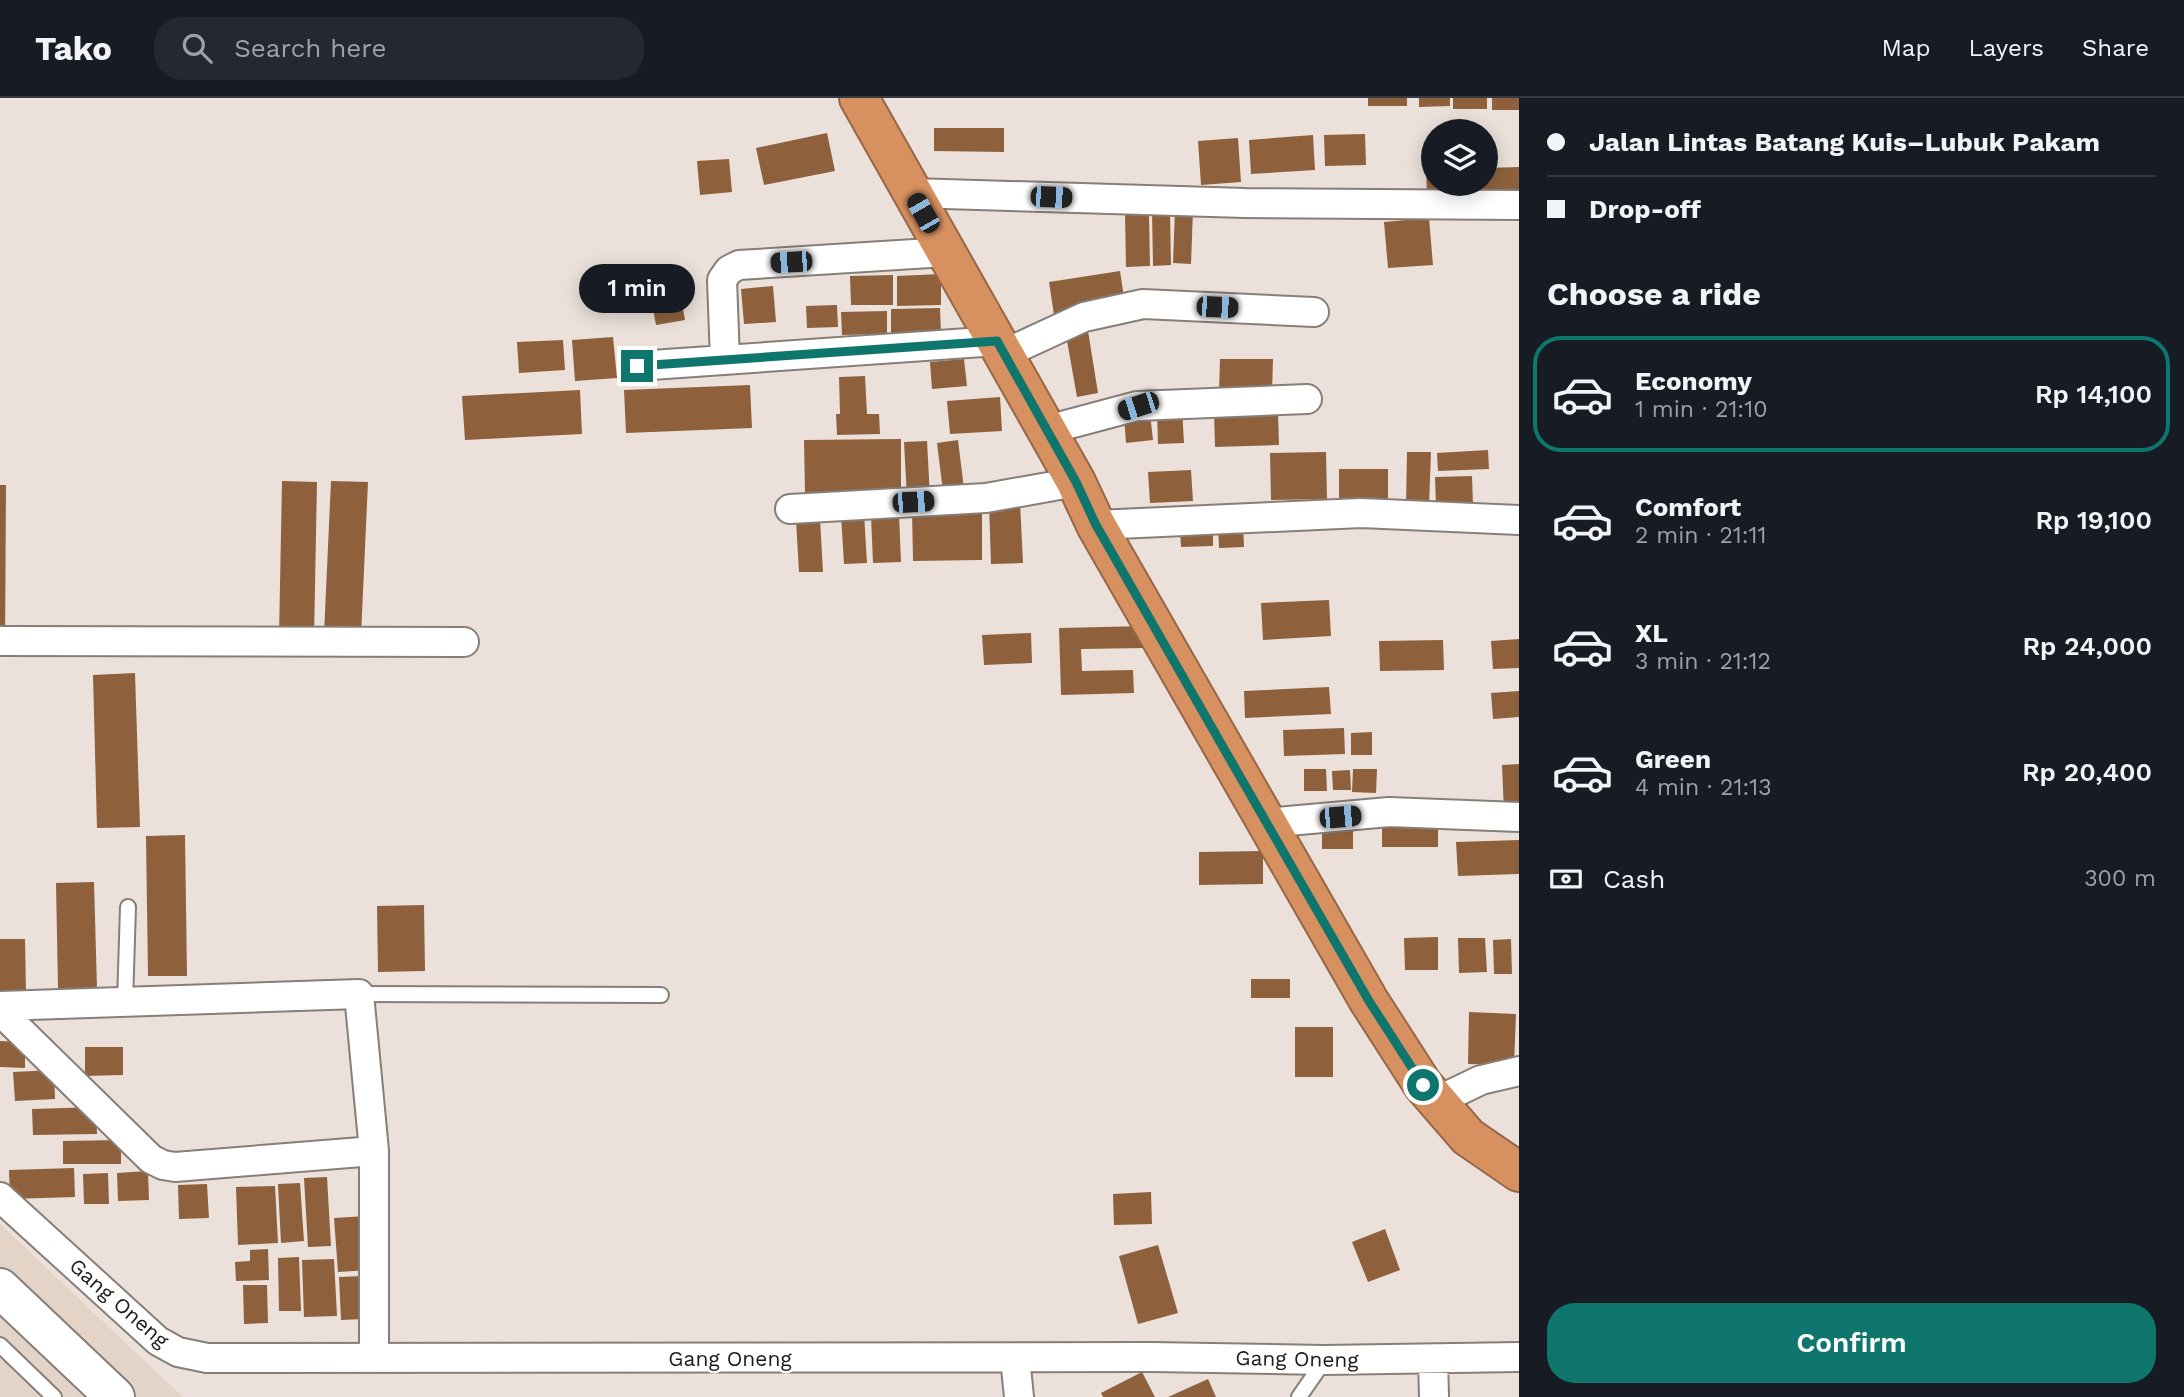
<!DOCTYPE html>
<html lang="en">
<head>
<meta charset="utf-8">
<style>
	:root { --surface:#171b24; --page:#242831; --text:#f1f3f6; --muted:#9ea1a6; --line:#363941; --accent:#0f766e }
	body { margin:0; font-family:"Work Sans",sans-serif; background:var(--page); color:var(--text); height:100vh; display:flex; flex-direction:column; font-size:26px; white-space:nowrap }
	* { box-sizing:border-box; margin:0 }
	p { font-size:23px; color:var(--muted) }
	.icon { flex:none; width:38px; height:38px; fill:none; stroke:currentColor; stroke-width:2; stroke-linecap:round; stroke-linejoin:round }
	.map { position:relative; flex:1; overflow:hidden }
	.details { display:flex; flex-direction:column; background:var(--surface); width:665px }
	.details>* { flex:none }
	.top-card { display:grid; align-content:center; height:154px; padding:0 28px; background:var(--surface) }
	.tools { position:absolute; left:1421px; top:21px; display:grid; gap:14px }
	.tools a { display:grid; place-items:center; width:77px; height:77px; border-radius:50%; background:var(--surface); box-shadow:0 4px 18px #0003; font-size:35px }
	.end { position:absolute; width:32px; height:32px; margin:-16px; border:9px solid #0f766e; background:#fff; box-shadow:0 0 0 4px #fff }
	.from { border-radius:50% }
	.bubble { position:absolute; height:49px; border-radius:24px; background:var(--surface); box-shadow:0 4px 18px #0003; font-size:23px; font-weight:600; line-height:49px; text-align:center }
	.car { position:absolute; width:21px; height:42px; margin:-21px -10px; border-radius:9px; box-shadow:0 0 5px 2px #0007; background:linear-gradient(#222 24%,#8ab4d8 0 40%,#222 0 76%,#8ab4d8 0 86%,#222 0) }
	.top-card b { display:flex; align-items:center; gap:24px; height:66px; font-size:26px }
	.top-card b+b { border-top:2px solid var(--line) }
	.top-card i { width:18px; height:18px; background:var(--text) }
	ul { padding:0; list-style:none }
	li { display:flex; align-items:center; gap:21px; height:116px; margin:0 14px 10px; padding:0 14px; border:4px solid transparent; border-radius:28px }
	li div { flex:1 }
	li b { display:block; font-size:26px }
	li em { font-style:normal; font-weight:600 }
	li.on { border-color:var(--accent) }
	li>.icon { width:63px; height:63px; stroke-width:1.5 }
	h2 { padding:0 28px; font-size:32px; line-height:84px }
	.pay { display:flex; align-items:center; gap:18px; height:77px; padding:0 28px; font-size:26px }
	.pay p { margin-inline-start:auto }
	.button { display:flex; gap:14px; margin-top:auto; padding:14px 28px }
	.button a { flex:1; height:80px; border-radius:28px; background:var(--accent); color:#fff; font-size:28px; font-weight:600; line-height:80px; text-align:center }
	header { display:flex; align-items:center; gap:42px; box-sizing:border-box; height:98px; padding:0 35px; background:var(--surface); border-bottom:2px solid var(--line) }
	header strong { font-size:33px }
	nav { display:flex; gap:38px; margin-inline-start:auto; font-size:24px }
	.search { width:490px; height:63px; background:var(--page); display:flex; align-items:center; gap:18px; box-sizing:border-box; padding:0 24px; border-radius:28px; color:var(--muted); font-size:26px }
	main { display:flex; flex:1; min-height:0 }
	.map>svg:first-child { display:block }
	.built { fill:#e4d3c7 }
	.building { fill:#8e613c }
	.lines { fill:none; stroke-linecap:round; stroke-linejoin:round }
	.lane-casing { stroke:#877e78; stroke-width:18 }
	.street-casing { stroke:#877e78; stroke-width:32 }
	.secondary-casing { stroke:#877e78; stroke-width:42 }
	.highway-casing { stroke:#966746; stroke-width:42 }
	.lane { stroke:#fff; stroke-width:14 }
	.street { stroke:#fff; stroke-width:28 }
	.secondary { stroke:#fff; stroke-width:38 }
	.highway { stroke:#d7905f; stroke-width:38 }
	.route { stroke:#0f766e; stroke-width:9 }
	.labels { text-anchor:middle; stroke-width:5; stroke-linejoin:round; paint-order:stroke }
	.street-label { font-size:21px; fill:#1e1b18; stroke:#fff }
</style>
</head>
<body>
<header>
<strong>Tako</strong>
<div class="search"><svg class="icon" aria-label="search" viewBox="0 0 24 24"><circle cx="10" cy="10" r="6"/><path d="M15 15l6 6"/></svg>Search here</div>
<nav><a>Map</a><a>Layers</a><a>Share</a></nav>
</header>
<main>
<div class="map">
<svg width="1519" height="1299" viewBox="0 0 1519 1299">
	<rect width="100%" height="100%" fill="#ebe1da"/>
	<path class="built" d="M 0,1126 L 170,1287 L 183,1299 L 0,1299 Z"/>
	<path class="building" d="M 1368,0 L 1407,0 L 1407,8 L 1368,8 Z
		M 1419,0 L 1450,0 L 1450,8 L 1419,9 Z
		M 1453,0 L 1487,0 L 1487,11 L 1453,11 Z
		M 1492,0 L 1519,0 L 1519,12 L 1492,12 Z
		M 934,30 L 1004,30 L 1004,54 L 934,53 Z
		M 827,35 L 835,73 L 764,87 L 756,50 Z
		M 1365,36 L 1366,67 L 1325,68 L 1324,37 Z
		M 1313,37 L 1315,72 L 1251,76 L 1249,42 Z
		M 1238,40 L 1241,84 L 1201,87 L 1198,43 Z
		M 729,61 L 732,94 L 700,97 L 697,63 Z
		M 1519,69 L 1519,94 L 1479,96 L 1479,86 L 1486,86 L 1486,70 Z
		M 1426,72 L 1433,72 L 1433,86 L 1475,86 L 1475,94 L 1427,96 Z
		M 1175,111 L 1193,112 L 1191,166 L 1173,165 Z
		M 1152,113 L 1170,113 L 1171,167 L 1153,168 Z
		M 1125,116 L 1149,116 L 1150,168 L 1126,169 Z
		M 1429,120 L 1433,167 L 1388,170 L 1384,124 Z
		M 1120,173 L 1125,206 L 1054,217 L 1049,184 Z
		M 941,176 L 941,207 L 897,208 L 897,178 Z
		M 893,177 L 893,207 L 851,207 L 850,178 Z
		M 677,178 L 685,222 L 656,227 L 648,184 Z
		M 773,188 L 776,224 L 744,226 L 741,191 Z
		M 837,207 L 838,229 L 807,230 L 806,208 Z
		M 940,210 L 941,235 L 891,236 L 891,211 Z
		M 887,213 L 887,236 L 842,237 L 841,214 Z
		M 1088,233 L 1098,295 L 1077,299 L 1066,237 Z
		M 613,239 L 617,280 L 575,283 L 572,242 Z
		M 563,242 L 565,272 L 519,275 L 517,244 Z
		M 964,261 L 967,288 L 932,291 L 930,264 Z
		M 1220,261 L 1273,261 L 1272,296 L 1219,295 Z
		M 865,278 L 867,316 L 879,316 L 880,336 L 837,337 L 836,316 L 840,316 L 839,279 Z
		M 750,287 L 752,330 L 626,335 L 624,292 Z
		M 580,292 L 582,336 L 465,342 L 462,298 Z
		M 1000,299 L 1002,333 L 950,336 L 947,303 Z
		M 1182,311 L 1184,345 L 1158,346 L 1157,313 Z
		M 1278,314 L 1279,347 L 1215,349 L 1214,315 Z
		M 1150,315 L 1153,342 L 1126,345 L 1124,318 Z
		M 901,341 L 901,395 L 805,396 L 804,342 Z
		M 958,342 L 965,399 L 944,402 L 937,345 Z
		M 927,343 L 930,399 L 907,400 L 904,344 Z
		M 1488,352 L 1489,371 L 1438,373 L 1437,355 Z
		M 1326,354 L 1327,401 L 1271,402 L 1270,355 Z
		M 1407,354 L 1431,354 L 1429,408 L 1406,407 Z
		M 1339,371 L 1388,371 L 1388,401 L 1339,400 Z
		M 1191,372 L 1193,403 L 1150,405 L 1148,374 Z
		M 1472,378 L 1473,407 L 1436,408 L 1435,379 Z
		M 282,383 L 317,384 L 314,541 L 279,540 Z
		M 331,383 L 368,384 L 361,538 L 324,536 Z
		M 0,387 L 6,387 L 5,551 L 0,550 Z
		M 1020,404 L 1023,465 L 991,466 L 989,405 Z
		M 982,411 L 982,462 L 913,463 L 912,412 Z
		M 864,415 L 867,465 L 844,466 L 841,417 Z
		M 899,416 L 901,464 L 873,465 L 871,418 Z
		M 820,421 L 823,474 L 799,474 L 796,422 Z
		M 1243,426 L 1244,449 L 1219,450 L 1218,427 Z
		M 1213,430 L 1213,448 L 1181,449 L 1180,431 Z
		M 1329,502 L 1331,538 L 1263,542 L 1261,505 Z
		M 1145,528 L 1145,550 L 1081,551 L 1082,573 L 1133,572 L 1134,595 L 1061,597 L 1059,530 Z
		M 1031,535 L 1032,565 L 984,567 L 982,537 Z
		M 1519,541 L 1519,570 L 1493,571 L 1491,543 Z
		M 1443,542 L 1444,572 L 1380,573 L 1379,543 Z
		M 135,575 L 140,729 L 97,730 L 93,577 Z
		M 1329,589 L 1331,616 L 1245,620 L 1244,593 Z
		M 1519,593 L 1519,619 L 1493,621 L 1491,595 Z
		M 1344,630 L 1345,656 L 1284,658 L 1283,632 Z
		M 1372,634 L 1372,657 L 1351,657 L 1351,635 Z
		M 1519,666 L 1519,714 L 1504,714 L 1502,667 Z
		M 1304,671 L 1326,671 L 1327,693 L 1304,693 Z
		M 1353,671 L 1377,671 L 1376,695 L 1352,694 Z
		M 1350,672 L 1351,692 L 1333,692 L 1332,673 Z
		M 1438,723 L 1438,749 L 1382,749 L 1382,724 Z
		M 1353,724 L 1353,751 L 1322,751 L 1322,725 Z
		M 185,737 L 187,878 L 148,878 L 146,738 Z
		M 1519,742 L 1519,776 L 1458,778 L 1456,744 Z
		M 1263,753 L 1263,786 L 1199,787 L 1199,754 Z
		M 94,784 L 97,890 L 58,890 L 56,785 Z
		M 424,807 L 425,873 L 378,874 L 377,808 Z
		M 1438,839 L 1438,872 L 1405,872 L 1404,840 Z
		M 1458,840 L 1485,840 L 1487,874 L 1459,875 Z
		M 0,841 L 25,841 L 26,896 L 0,897 Z
		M 1511,841 L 1512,876 L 1494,876 L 1493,842 Z
		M 1251,881 L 1290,881 L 1290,900 L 1251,900 Z
		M 1469,914 L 1516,916 L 1514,967 L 1468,966 Z
		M 1295,929 L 1333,929 L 1333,979 L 1295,979 Z
		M 0,943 L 25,944 L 25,970 L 0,969 Z
		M 85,949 L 123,949 L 123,977 L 85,978 Z
		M 54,972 L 55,1001 L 15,1003 L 13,974 Z
		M 96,1009 L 97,1036 L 33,1037 L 32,1011 Z
		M 121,1042 L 121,1066 L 63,1066 L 63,1043 Z
		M 74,1070 L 75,1099 L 10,1101 L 9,1072 Z
		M 148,1073 L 149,1102 L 118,1103 L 117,1075 Z
		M 108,1075 L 109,1106 L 84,1106 L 83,1076 Z
		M 327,1079 L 331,1148 L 308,1149 L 304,1080 Z
		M 300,1085 L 304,1143 L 281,1145 L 278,1086 Z
		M 207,1086 L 209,1120 L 179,1121 L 178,1087 Z
		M 275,1088 L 278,1145 L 238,1147 L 236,1089 Z
		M 1151,1094 L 1152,1126 L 1114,1127 L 1113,1096 Z
		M 366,1118 L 369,1172 L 338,1174 L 334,1120 Z
		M 1385,1131 L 1400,1172 L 1368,1184 L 1352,1144 Z
		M 1158,1147 L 1178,1215 L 1138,1226 L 1119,1158 Z
		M 268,1151 L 269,1182 L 236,1183 L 235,1164 L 250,1163 L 250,1152 Z
		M 299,1159 L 301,1213 L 279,1213 L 278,1160 Z
		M 334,1161 L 337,1218 L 304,1219 L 302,1162 Z
		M 363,1178 L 364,1221 L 341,1222 L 339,1179 Z
		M 243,1187 L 267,1187 L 268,1225 L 244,1226 Z
		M 1142,1274 L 1155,1299 L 1103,1299 L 1101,1295 Z
		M 1208,1281 L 1216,1299 L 1168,1299 Z"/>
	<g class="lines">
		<defs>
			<path id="lane" d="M 359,896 L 661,897
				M 125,904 L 128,809
				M 0,1247 L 54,1299
				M 1299,1299 L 1324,1263"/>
			<path id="street" d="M 912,95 L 1245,105 L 1519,107
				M 1004,256 L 1084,219 L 1143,206 L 1314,214
				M 725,262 L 722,182 L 729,172 L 739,167 L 946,154
				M 637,268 L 997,243
				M 1047,332 L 1137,308 L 1307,301
				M 790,411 L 986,400 L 1076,384
				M 1096,427 L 1361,415 L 1519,422
				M 0,543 L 464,544
				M 1266,725 L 1389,714 L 1519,719
				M 0,908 L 359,896 L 374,1053 L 374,1259
				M 0,913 L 151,1061 L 163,1067 L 175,1069 L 374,1053
				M 1437,1003 L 1481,982 L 1519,973
				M 0,1099 L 158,1243 L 178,1254 L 207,1260 L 1152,1259 L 1324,1262 L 1519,1259
				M 1015,1260 L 1019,1299
				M 1433,1261 L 1434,1299"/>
			<path id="secondary" d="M 0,1190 L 115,1299"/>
			<path id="highway" d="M 859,0 L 1076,384 L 1096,427 L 1369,903 L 1423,987 L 1468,1039 L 1519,1074"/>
		</defs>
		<use href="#lane" class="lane-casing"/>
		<use href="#street" class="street-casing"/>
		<use href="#secondary" class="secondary-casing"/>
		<use href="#highway" class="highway-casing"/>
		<use href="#lane" class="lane"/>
		<use href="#street" class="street"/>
		<use href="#secondary" class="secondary"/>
		<use href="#highway" class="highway"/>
	</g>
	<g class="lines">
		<path class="route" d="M 637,268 L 997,243 L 1076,384 L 1096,427 L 1227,656 L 1369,903 L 1423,987"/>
	</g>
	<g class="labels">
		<g class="street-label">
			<text transform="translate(119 1205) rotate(41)" y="7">Gang Oneng</text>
			<text x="730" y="1268">Gang Oneng</text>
			<text transform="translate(1297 1261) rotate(1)" y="7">Gang Oneng</text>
		</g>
	</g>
</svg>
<div class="tools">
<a><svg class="icon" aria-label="layers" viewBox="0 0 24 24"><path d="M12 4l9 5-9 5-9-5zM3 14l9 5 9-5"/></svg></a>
</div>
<i class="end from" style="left:1423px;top:987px"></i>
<i class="end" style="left:637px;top:268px"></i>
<div class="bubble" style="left:579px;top:166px;width:116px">1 min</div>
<i class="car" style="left:1051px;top:99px;rotate:92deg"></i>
<i class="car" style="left:923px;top:115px;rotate:330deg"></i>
<i class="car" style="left:791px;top:164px;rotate:267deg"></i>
<i class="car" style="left:1217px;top:209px;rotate:92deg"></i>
<i class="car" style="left:1138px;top:308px;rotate:252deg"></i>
<i class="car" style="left:913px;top:404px;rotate:87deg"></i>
<i class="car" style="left:1340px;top:719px;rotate:85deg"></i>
</div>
<section class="details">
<div class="top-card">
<b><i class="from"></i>Jalan Lintas Batang Kuis–Lubuk Pakam</b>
<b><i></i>Drop-off</b>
</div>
<h2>Choose a ride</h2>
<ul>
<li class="on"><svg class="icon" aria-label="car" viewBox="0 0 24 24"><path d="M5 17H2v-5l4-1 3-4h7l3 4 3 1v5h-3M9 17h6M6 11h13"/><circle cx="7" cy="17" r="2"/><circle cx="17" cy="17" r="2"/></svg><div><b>Economy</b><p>1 min · 21:10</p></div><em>Rp 14,100</em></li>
<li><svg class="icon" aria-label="car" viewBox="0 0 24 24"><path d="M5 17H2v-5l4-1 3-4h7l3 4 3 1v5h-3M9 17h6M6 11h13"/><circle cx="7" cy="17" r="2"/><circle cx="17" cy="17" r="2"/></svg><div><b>Comfort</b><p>2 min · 21:11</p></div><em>Rp 19,100</em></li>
<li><svg class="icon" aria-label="car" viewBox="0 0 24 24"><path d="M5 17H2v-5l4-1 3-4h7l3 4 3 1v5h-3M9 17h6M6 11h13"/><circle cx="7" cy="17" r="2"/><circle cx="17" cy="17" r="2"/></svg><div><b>XL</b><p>3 min · 21:12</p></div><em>Rp 24,000</em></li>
<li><svg class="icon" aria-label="car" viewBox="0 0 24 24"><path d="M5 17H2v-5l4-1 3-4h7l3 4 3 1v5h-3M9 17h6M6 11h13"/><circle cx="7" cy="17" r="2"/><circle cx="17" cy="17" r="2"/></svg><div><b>Green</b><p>4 min · 21:13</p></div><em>Rp 20,400</em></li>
</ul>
<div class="pay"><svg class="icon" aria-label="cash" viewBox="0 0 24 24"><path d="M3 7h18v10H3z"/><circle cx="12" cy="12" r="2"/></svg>Cash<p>300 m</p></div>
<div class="button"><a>Confirm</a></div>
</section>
</main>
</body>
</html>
